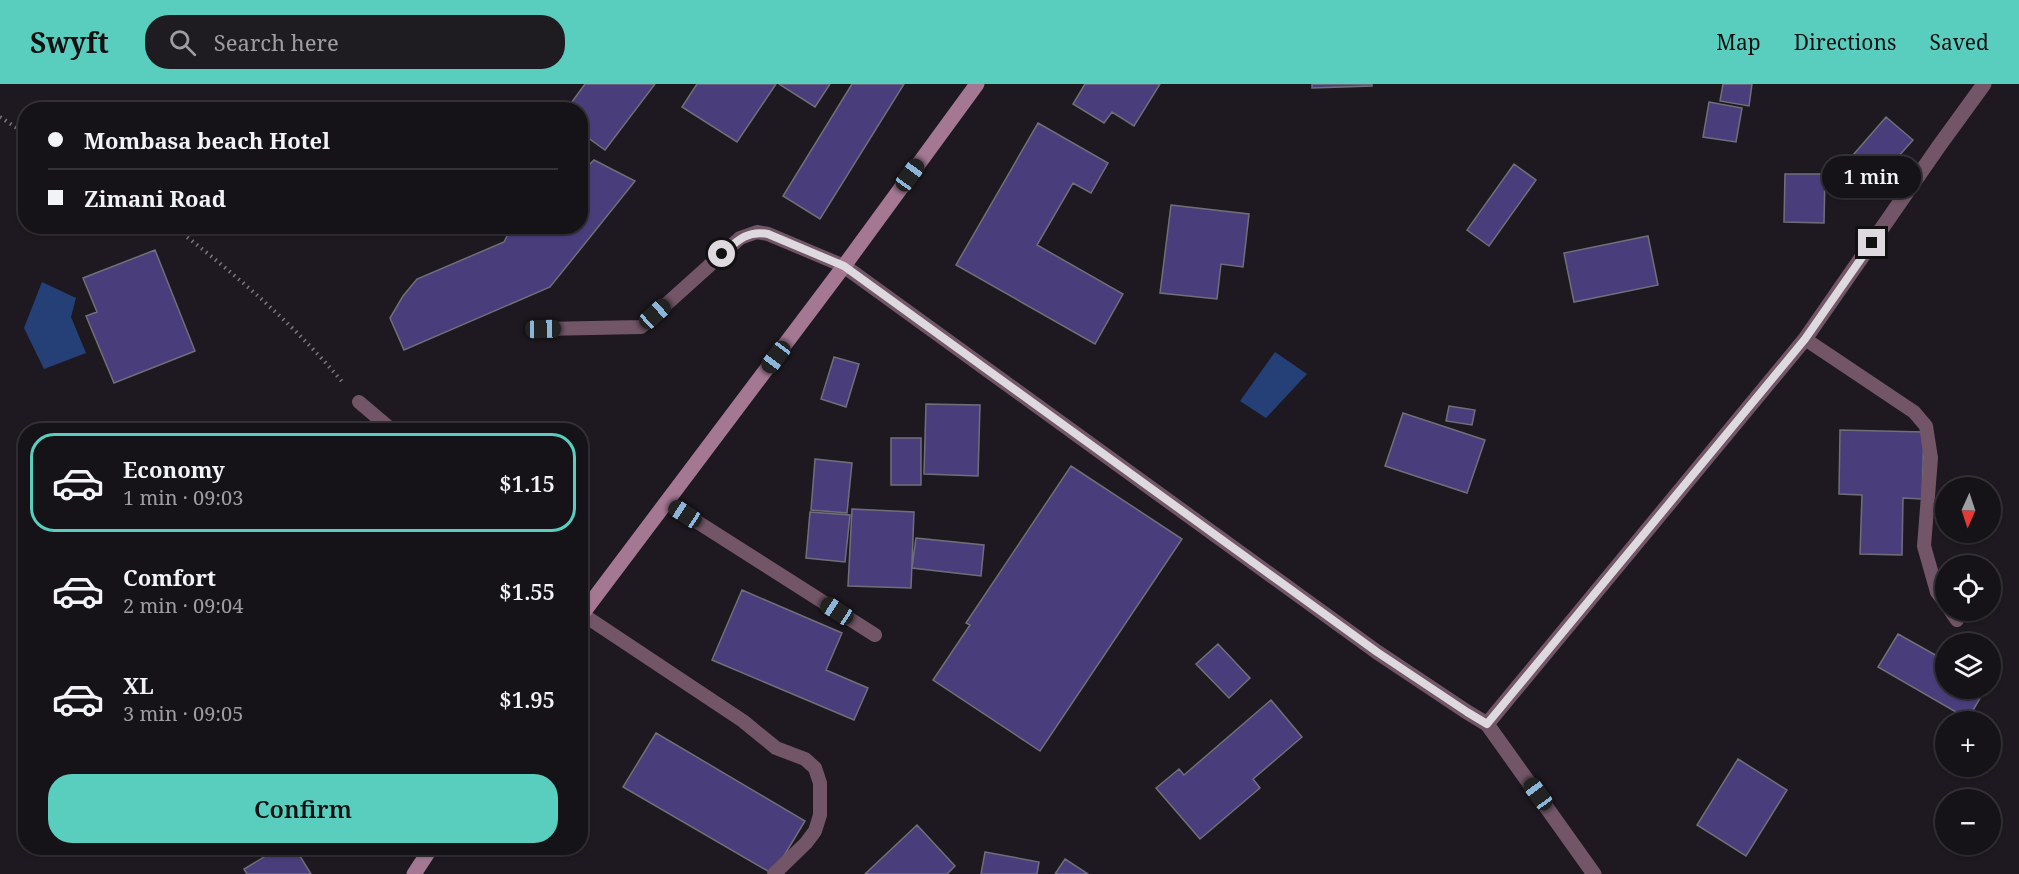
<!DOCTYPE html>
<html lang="en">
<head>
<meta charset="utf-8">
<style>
	:root { --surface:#161318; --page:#1f1c21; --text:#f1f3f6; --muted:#9e9ea2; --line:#353237; --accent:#59cebe }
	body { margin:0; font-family:"Noto Serif",serif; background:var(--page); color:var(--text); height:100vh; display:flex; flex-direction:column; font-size:22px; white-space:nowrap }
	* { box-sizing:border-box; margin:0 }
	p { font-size:20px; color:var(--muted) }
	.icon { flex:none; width:33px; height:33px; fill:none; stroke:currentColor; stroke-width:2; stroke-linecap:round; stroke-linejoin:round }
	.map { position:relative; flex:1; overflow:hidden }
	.drawer { position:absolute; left:18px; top:339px; width:570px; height:432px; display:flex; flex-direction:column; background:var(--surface); border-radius:24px; box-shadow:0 2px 4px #0004,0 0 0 2px var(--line) }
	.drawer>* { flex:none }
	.guide { position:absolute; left:18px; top:18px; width:570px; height:132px; border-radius:24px; box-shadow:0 2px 4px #0004,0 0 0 2px var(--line); display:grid; align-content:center; height:132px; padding:0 30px; background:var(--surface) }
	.needle { width:39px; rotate:183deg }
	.fabs { position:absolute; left:1935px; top:393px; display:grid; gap:12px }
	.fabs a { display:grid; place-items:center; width:66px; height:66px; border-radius:50%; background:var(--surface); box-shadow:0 2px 4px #0004,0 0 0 2px var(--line); font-size:30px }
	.end { position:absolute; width:27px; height:27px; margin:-14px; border:8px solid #ddd9de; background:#111; box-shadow:0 0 0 3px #111 }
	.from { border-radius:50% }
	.bubble { position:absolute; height:42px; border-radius:21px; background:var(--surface); box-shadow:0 2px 4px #0004,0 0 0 2px var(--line); font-size:20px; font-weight:600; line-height:42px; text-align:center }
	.car { position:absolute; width:18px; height:36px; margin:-18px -9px; border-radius:8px; box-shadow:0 0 4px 2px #0007; background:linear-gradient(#222 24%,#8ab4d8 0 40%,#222 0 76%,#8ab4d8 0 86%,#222 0) }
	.guide b { display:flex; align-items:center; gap:21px; height:57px; font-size:22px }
	.guide b+b { border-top:2px solid var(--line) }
	.guide i { width:15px; height:15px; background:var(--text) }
	ul { padding:10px 0 0; list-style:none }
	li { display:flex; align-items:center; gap:18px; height:99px; margin:0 12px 9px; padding:0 18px; border:3px solid transparent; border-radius:24px }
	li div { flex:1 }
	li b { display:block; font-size:22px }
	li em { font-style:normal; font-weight:600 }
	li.on { border-color:var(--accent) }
	li>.icon { width:54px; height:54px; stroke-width:1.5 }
	.cta { display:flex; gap:12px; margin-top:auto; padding:12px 30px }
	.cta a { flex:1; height:69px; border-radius:24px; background:var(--accent); color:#111; font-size:24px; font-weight:600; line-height:69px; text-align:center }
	header { display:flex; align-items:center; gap:36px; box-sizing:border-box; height:84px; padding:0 30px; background:var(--accent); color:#111 }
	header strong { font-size:28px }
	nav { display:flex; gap:33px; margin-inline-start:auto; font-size:21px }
	.search { width:420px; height:54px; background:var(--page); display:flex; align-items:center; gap:15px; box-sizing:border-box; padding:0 21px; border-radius:24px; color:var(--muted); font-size:22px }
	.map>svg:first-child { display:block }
	.water { fill:#244077 }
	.building { fill:#493e7b; stroke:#706f79; stroke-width:1.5 }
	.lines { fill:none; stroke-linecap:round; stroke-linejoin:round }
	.path { stroke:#7c777d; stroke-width:4; stroke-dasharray:1.5 4.5; stroke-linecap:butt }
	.service { stroke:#725667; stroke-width:14 }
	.minor { stroke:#725667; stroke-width:15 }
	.secondary { stroke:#a47893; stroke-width:15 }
	.route { stroke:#ddd9de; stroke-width:8 }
</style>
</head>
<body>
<header>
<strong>Swyft</strong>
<div class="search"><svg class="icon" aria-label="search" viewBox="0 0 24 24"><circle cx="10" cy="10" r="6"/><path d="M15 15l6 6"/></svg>Search here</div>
<nav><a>Map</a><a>Directions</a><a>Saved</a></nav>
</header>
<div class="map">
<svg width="2019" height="790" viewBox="0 0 2019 790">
	<rect width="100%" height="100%" fill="#1e1920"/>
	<path class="water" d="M 42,198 L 76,214 L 71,233 L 86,269 L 44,285 L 24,244 Z
		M 1275,268 L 1307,290 L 1266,334 L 1240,317 Z"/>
	<path class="building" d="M 585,0 L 655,0 L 605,66 L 580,48 L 580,26 L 566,26 Z
		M 697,0 L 776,0 L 737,58 L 682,23 Z
		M 779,0 L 830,0 L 815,23 Z
		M 852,0 L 904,0 L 820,135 L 783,112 Z
		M 1085,0 L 1160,0 L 1134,42 L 1112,28 L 1104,39 L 1073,20 Z
		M 1312,0 L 1372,0 L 1372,2 L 1312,4 Z
		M 1723,0 L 1752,0 L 1749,22 L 1720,17 Z
		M 1709,18 L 1742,24 L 1736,58 L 1703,53 Z
		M 1886,33 L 1913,56 L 1881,92 L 1854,70 Z
		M 1038,39 L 1108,79 L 1091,109 L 1073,99 L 1037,161 L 1123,210 L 1095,260 L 956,181 Z
		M 594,76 L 635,97 L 550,203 L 404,266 L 390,234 L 403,212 L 417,195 L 504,158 L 512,142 L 580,142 L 580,90 Z
		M 1514,80 L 1536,96 L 1489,162 L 1467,146 Z
		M 1785,90 L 1825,90 L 1824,139 L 1784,138 Z
		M 1171,121 L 1249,130 L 1243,183 L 1221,180 L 1217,215 L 1160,209 Z
		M 1648,152 L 1658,201 L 1574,218 L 1564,169 Z
		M 155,166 L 195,267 L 114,299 L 86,232 L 97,228 L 83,194 Z
		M 834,273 L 859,280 L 846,323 L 821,315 Z
		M 926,320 L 980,321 L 978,392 L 924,390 Z
		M 1449,322 L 1475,326 L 1472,341 L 1446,337 Z
		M 1403,329 L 1485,356 L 1467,409 L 1385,382 Z
		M 1840,346 L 1924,348 L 1922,415 L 1903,414 L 1902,471 L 1860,470 L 1862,411 L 1839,410 Z
		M 891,354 L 921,354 L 921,401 L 891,401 Z
		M 815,375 L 852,379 L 847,429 L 811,426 Z
		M 1071,382 L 1182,455 L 1040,667 L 933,596 L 970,541 L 966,539 Z
		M 852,425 L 914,428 L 911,504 L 848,502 Z
		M 810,428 L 850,431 L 845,478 L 806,474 Z
		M 916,454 L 984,461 L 981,492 L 912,484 Z
		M 742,506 L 842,549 L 826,586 L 868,604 L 854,636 L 712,576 Z
		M 1898,550 L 1946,577 L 1946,604 L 1986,604 L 1968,635 L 1878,583 Z
		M 1218,560 L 1250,594 L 1229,614 L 1196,580 Z
		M 26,599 L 26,649 L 22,648 Z
		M 1271,616 L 1302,653 L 1253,695 L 1260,704 L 1200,755 L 1156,704 L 1179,685 L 1184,691 Z
		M 656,649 L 805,737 L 773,790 L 623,703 Z
		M 1738,675 L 1787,706 L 1746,772 L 1697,741 Z
		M 917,741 L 955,782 L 947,790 L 865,790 Z
		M 279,764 L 295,764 L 311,790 L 247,790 L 244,785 Z
		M 985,768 L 1039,778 L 1037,790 L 981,790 Z
		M 1065,775 L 1088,790 L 1055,790 Z"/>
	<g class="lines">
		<path class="path" d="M 0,33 L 26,50
			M 173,142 C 237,192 292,238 344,300"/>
		<path class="service" d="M 542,245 L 641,243 L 740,154 L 757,148 L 768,150 L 844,182
			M 1805,255 L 1914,328 L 1926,342 L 1931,374 L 1924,462 L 1937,508 L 1946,520
			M 359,318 L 392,346
			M 666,418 L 875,551
			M 1950,526 L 1957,536
			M 582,530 L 743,637 L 776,664 L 805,675 L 815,684 L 820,699 L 820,731 L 815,747 L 806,759 L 774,790"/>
		<path class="minor" d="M 844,182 L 1377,568 L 1467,628 L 1487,640 L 1594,790
			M 1487,640 L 1805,255 L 1939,62 L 1984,0"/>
		<path class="secondary" d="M 580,533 L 844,182 L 977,0
			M 414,790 L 431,764"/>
	</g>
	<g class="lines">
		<path class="route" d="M 722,170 C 737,157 747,146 768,150 L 844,182 L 1377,568 L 1467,628 L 1487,640 L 1805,255 L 1872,159"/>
	</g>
</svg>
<div class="fabs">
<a><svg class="needle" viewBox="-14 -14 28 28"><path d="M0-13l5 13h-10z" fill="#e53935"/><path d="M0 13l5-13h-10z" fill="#9e9ea2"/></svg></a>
<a><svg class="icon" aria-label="locate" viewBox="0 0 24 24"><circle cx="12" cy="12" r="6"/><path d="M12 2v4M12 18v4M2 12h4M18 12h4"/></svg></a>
<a><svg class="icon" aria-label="layers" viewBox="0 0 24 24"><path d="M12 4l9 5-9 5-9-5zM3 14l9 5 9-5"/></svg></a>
<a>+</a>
<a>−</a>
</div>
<i class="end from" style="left:722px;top:170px"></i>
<i class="end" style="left:1872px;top:159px"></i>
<div class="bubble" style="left:1822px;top:72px;width:99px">1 min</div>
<i class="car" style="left:910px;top:91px;rotate:36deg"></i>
<i class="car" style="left:655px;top:230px;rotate:48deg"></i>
<i class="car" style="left:543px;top:245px;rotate:89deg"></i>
<i class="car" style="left:776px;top:273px;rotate:217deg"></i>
<i class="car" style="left:685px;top:430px;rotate:303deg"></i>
<i class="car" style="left:837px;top:527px;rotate:303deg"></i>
<i class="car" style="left:1538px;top:710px;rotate:324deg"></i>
<div class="guide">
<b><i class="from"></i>Mombasa beach Hotel</b>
<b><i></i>Zimani Road</b>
</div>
<section class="drawer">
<ul>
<li class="on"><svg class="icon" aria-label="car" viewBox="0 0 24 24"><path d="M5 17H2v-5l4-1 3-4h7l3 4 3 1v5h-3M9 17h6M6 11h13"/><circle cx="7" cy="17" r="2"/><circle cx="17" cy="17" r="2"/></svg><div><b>Economy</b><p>1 min · 09:03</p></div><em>$1.15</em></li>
<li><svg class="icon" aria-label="car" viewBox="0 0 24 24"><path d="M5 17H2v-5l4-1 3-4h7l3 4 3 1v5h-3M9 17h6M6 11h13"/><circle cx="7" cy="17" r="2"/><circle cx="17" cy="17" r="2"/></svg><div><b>Comfort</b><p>2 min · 09:04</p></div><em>$1.55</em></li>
<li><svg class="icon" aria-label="car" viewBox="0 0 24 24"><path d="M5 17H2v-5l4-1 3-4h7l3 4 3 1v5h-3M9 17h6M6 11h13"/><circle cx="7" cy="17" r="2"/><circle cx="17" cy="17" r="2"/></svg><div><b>XL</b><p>3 min · 09:05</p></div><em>$1.95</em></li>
</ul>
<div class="cta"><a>Confirm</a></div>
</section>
</div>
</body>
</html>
